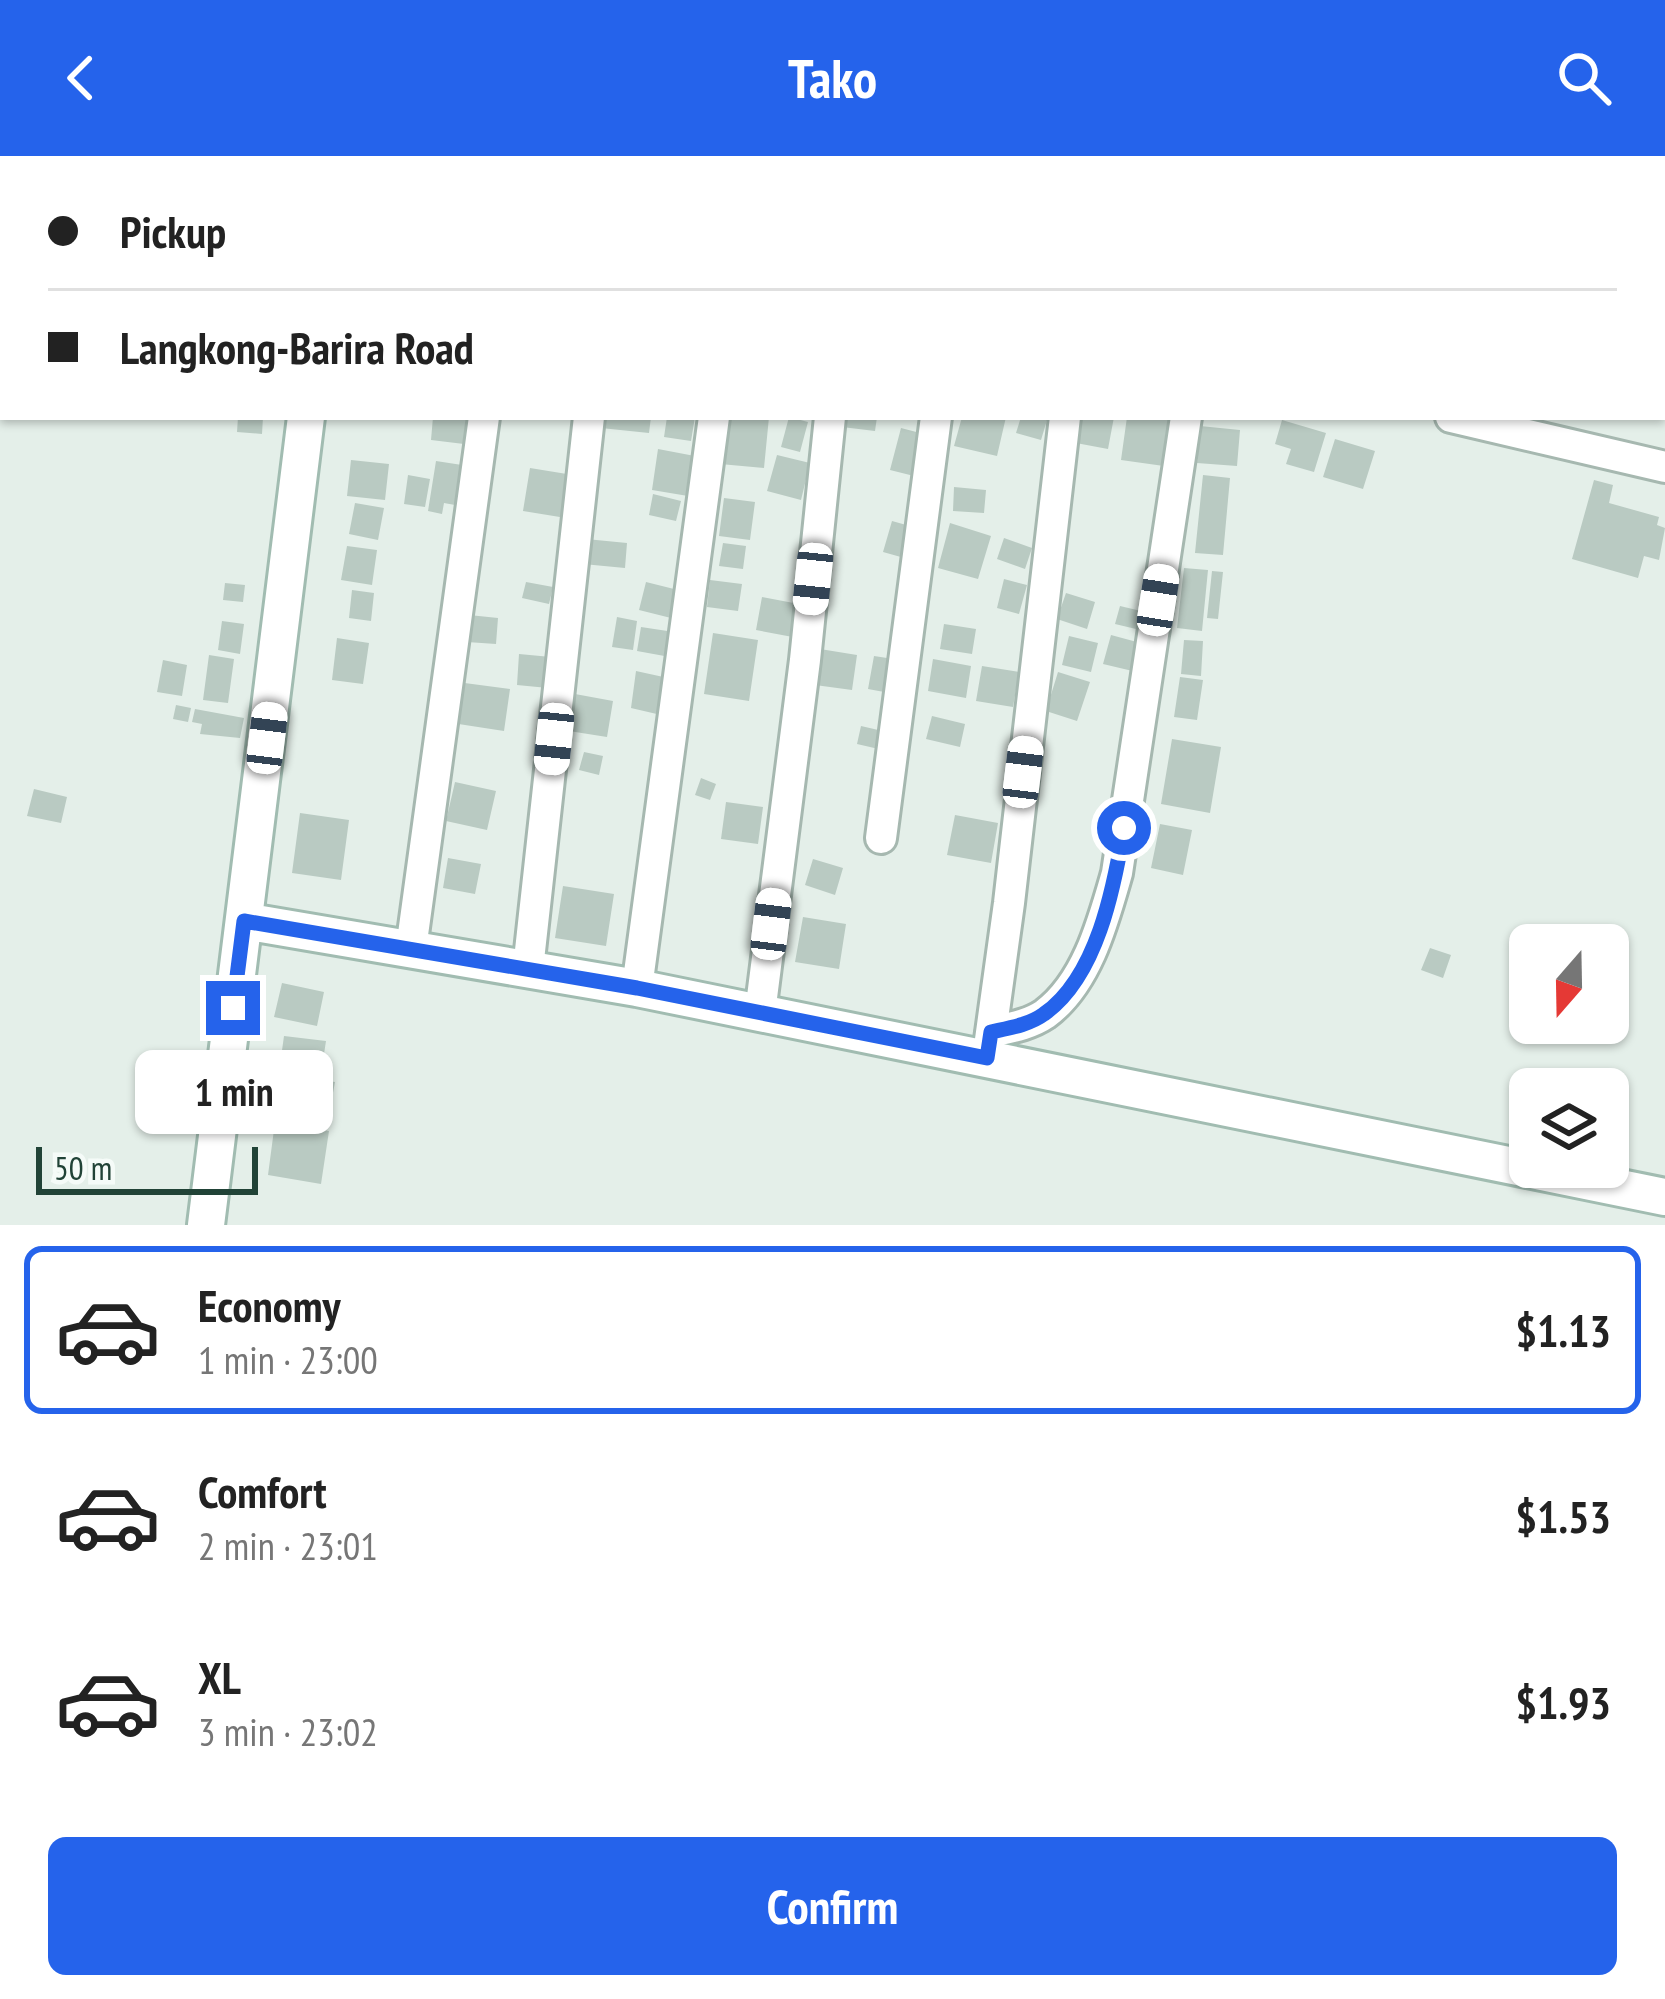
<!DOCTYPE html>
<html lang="en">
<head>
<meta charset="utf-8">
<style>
	:root { --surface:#fff; --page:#f6f6f6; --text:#222; --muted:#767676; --line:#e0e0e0; --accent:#2563eb }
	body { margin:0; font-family:"PT Sans Narrow",sans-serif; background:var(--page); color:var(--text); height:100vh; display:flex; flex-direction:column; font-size:45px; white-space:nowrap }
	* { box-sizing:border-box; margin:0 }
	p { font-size:39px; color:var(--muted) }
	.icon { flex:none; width:66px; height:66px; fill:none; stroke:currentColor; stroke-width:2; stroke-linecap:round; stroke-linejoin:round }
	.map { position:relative; height:1069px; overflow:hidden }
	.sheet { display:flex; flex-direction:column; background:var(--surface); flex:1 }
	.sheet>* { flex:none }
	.top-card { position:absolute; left:0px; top:0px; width:1665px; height:264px; box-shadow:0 3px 9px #0004; display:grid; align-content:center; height:264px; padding:0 48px; background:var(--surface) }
	.needle { width:78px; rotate:200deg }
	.tools { position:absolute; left:1509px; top:768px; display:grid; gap:24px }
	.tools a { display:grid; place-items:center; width:120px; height:120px; border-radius:18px; background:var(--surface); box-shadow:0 3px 9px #0004; font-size:60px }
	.scale { position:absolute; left:36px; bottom:30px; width:222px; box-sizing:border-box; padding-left:12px; border:6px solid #214337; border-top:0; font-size:33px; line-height:42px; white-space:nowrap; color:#214337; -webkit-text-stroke:9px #f5fbf8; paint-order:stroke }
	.end { position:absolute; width:54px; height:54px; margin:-27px; border:15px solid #2563eb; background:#fff; box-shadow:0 0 0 6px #fff }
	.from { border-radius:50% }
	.bubble { position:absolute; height:84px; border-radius:18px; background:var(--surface); box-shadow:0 3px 9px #0004; font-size:39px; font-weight:700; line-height:84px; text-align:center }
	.car { position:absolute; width:36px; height:72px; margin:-36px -18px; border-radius:15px; box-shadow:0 0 9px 3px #0007; background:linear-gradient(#fff 24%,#345 0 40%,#fff 0 76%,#345 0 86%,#fff 0) }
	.top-card b { display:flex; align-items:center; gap:42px; height:114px; font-size:45px }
	.top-card b+b { border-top:3px solid var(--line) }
	.top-card i { width:30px; height:30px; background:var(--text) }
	ul { padding:21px 0 0; list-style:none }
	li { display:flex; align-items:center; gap:36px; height:168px; margin:0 24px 18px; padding:0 24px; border:6px solid transparent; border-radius:18px }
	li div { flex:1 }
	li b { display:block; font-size:45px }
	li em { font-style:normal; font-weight:700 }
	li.active { border-color:var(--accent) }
	li>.icon { width:108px; height:108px; stroke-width:1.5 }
	.cta { display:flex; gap:24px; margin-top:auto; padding:24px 48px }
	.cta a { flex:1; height:138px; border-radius:18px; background:var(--accent); color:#fff; font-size:48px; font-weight:700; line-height:138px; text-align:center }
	header { display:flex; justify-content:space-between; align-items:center; height:156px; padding:0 48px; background:var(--accent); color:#fff; font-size:54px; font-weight:700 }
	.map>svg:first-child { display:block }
	.building { fill:#b9cac2 }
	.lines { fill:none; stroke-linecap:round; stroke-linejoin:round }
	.street-casing { stroke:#a6b8b0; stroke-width:36 }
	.secondary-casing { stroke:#a1bcb1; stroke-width:42 }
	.street { stroke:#fff; stroke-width:30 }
	.secondary { stroke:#fff; stroke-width:36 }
	.route { stroke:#2563eb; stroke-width:15 }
</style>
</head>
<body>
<header><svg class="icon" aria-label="back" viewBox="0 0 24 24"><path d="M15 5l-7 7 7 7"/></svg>Tako<svg class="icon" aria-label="search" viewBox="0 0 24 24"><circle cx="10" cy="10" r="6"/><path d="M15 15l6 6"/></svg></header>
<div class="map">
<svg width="1665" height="1069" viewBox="0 0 1665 1069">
	<rect width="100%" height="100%" fill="#e4efe9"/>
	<path class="building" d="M 238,261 L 263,261 L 262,278 L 237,276 Z
		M 433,261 L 467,261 L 464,288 L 431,284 Z
		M 602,261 L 651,261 L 649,277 L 601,272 Z
		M 667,261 L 695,261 L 691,285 L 664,281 Z
		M 724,261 L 769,261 L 764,312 L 720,308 Z
		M 789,261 L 808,266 L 800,296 L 781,291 Z
		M 844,261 L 877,261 L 875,275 L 842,271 Z
		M 962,261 L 1006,261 L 997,300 L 954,290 Z
		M 1021,261 L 1048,261 L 1041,284 L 1016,277 Z
		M 1080,261 L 1114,261 L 1108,293 L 1076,287 Z
		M 1127,261 L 1178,264 L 1171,311 L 1121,304 Z
		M 1282,264 L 1326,277 L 1314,316 L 1286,308 L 1291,293 L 1275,288 Z
		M 1200,270 L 1240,274 L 1237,310 L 1197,307 Z
		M 901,272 L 924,278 L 914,320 L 890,314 Z
		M 1335,283 L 1375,295 L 1363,333 L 1323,321 Z
		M 658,293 L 700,301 L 694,341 L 652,334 Z
		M 777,299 L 810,307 L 801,344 L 767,335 Z
		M 351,304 L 389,308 L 385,344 L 347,340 Z
		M 436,305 L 462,309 L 455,349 L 444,347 L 442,358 L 428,355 Z
		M 530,312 L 573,319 L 566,362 L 523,355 Z
		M 408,319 L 430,323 L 425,351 L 404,348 Z
		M 1203,319 L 1230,322 L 1223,399 L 1195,397 Z
		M 1594,324 L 1613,329 L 1609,347 L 1659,361 L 1657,369 L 1665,372 L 1659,404 L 1644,400 L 1638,422 L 1572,403 Z
		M 954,331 L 986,334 L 984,357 L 953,355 Z
		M 653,338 L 681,345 L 676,365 L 649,359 Z
		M 724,342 L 755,346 L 750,384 L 719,380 Z
		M 355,347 L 384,352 L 378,384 L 349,378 Z
		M 892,365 L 917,372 L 908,403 L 883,396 Z
		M 950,367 L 991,380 L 978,423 L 938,412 Z
		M 1004,382 L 1032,392 L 1025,413 L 997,403 Z
		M 586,383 L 627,387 L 625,412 L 583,408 Z
		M 723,387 L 746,390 L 743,413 L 719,410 Z
		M 347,390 L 377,394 L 372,429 L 341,424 Z
		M 1184,412 L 1208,414 L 1202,475 L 1177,472 Z
		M 1212,415 L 1223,416 L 1218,463 L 1207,462 Z
		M 1004,423 L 1027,429 L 1019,458 L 997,452 Z
		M 710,424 L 742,428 L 738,455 L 707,451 Z
		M 526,426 L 553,431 L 549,448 L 522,442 Z
		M 646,426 L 682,435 L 675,463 L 639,454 Z
		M 225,427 L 245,429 L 243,446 L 223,444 Z
		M 352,434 L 374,437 L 371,465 L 349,462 Z
		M 1066,437 L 1095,446 L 1087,473 L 1057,463 Z
		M 762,441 L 804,449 L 798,482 L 756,474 Z
		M 1120,450 L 1141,455 L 1136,473 L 1115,468 Z
		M 469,459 L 498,462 L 496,488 L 467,486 Z
		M 617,461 L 637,465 L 633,494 L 612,491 Z
		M 222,465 L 244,468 L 240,498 L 218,494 Z
		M 944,468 L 976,473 L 972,498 L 940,493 Z
		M 641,471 L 674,476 L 670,501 L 637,495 Z
		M 713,477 L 758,484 L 749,545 L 704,538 Z
		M 1111,479 L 1148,489 L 1141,517 L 1103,508 Z
		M 1069,480 L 1098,487 L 1091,516 L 1062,509 Z
		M 337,482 L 369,487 L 363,528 L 332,524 Z
		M 1184,484 L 1203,485 L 1201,520 L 1181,518 Z
		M 820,493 L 857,499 L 852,534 L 815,529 Z
		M 519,498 L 551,501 L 548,532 L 517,529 Z
		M 209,499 L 234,503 L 228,547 L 203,544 Z
		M 874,500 L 900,504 L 895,538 L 868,533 Z
		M 933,503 L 971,510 L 966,542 L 928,535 Z
		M 163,504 L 187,509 L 182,540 L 157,536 Z
		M 982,510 L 1019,516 L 1013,551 L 976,545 Z
		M 636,515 L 668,522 L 661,559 L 631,552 Z
		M 1058,516 L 1090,526 L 1077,565 L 1046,555 Z
		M 1180,521 L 1203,524 L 1197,564 L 1174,561 Z
		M 457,526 L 510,533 L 504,575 L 452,567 Z
		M 575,538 L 613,545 L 607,581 L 569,575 Z
		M 176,549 L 191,552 L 188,566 L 173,563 Z
		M 195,553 L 244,562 L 240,582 L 200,578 L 202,568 L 192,566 Z
		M 932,560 L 965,568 L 960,591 L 926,583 Z
		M 861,570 L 887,576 L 883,594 L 857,588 Z
		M 1172,583 L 1221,591 L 1210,657 L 1161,648 Z
		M 584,596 L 603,600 L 599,619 L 579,614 Z
		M 701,622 L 716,628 L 710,644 L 695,639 Z
		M 455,626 L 496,635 L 487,674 L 446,665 Z
		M 34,633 L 67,641 L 61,667 L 27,660 Z
		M 726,646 L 763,651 L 758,688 L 721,683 Z
		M 300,657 L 349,664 L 341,724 L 292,717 Z
		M 955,659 L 998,667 L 991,707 L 947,699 Z
		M 1160,668 L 1192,674 L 1183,719 L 1151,712 Z
		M 448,702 L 481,708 L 475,738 L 443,732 Z
		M 813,703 L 843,712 L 835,739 L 805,729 Z
		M 563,730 L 614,738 L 606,790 L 555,782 Z
		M 803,761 L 846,768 L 839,813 L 795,806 Z
		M 1430,792 L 1451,799 L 1443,822 L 1421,814 Z
		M 282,827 L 324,836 L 317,870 L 274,861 Z
		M 284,880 L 326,885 L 320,924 L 335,926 L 330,953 L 275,945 Z
		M 275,966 L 329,975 L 321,1028 L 268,1019 Z"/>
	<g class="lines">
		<defs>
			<path id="street" d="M 0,69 L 3,68
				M 1451,261 L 1665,311
				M 881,682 L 936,261
				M 411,793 L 484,261
				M 528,813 L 589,261
				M 637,832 L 714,261
				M 760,857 L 805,504 L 830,261
				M 991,876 C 1009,872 1029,869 1045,858 C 1087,827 1103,766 1117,717 L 1186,261
				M 989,891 L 1009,747 L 1065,261"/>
			<path id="secondary" d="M 340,3 L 340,0
				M 244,765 L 637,832 L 1665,1041
				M 206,1069 L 306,261"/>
		</defs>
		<use href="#street" class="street-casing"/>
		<use href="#secondary" class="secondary-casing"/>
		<use href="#street" class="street"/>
		<use href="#secondary" class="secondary"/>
	</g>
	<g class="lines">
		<path class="route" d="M 233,852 L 244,765 L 637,832 L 987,902 L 991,876 C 1009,872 1029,869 1044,858 C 1097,821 1114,732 1124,672"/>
	</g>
</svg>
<div class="tools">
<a><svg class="needle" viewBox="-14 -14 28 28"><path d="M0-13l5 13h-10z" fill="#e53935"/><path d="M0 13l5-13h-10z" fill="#767676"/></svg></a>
<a><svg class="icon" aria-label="layers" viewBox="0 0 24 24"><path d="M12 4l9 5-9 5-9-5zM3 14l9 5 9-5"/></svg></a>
</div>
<div class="scale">50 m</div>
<i class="end from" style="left:1124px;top:672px"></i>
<i class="end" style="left:233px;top:852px"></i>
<div class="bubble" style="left:135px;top:894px;width:198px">1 min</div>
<i class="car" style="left:813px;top:423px;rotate:186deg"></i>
<i class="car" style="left:1158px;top:444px;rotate:9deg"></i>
<i class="car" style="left:267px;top:582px;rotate:7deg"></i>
<i class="car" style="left:554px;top:583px;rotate:186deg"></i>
<i class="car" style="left:1023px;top:616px;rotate:7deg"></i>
<i class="car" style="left:771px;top:768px;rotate:7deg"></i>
<div class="top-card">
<b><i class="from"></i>Pickup</b>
<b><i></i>Langkong-Barira Road</b>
</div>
</div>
<section class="sheet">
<ul>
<li class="active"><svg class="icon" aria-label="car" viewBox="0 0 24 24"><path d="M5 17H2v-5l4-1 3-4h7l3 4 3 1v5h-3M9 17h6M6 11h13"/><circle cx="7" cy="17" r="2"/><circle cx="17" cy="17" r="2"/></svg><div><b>Economy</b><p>1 min · 23:00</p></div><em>$1.13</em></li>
<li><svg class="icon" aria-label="car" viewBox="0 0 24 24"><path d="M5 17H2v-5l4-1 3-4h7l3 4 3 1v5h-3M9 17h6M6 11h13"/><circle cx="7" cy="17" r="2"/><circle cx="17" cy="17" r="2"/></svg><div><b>Comfort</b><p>2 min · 23:01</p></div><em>$1.53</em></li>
<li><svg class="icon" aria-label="car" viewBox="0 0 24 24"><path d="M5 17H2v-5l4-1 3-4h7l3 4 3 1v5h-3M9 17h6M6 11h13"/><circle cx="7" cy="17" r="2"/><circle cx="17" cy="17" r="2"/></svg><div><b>XL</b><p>3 min · 23:02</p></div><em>$1.93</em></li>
</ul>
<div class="cta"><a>Confirm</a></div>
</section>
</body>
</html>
